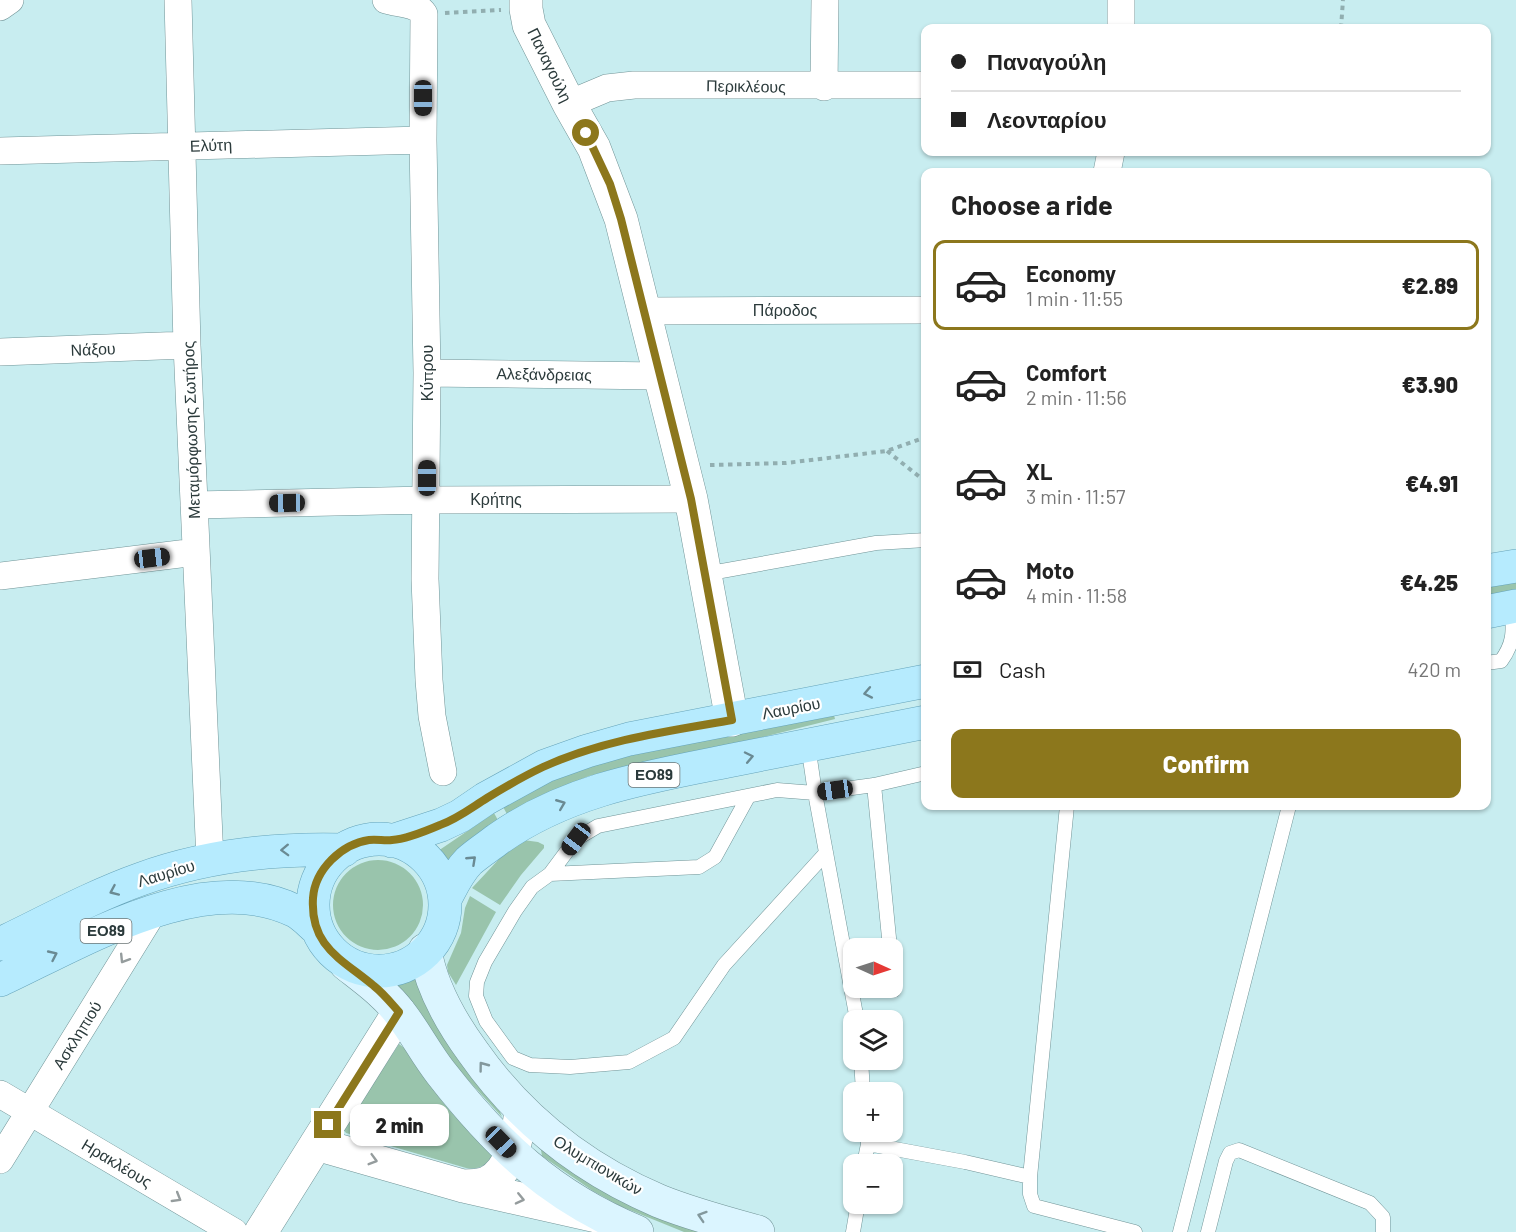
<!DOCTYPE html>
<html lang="en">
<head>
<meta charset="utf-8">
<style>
	:root { --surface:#fff; --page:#f6f6f6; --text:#222; --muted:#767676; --line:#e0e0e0; --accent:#8c771c }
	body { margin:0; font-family:Barlow,sans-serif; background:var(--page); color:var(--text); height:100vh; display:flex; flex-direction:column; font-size:22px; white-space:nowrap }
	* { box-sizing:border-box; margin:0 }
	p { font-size:20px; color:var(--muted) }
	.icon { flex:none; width:33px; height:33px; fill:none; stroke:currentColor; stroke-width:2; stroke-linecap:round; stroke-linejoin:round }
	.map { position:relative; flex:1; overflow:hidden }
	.sheet { position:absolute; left:921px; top:168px; width:570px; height:642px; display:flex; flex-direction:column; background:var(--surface); border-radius:12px; box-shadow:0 2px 4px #0004 }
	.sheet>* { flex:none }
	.top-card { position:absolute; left:921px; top:24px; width:570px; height:132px; border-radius:12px; box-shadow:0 2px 4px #0004; display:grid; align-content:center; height:132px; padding:0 30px; background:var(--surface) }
	.needle { width:39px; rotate:93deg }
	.tools { position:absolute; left:843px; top:938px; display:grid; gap:12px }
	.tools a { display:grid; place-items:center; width:60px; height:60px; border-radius:12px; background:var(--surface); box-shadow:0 2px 4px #0004; font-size:30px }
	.end { position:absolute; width:27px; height:27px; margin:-14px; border:8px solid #8c771c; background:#fff; box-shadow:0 0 0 3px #fff }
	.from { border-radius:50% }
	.bubble { position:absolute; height:42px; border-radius:12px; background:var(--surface); box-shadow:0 2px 4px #0004; font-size:20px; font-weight:800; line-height:42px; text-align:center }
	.car { position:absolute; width:18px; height:36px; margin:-18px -9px; border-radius:8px; box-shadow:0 0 4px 2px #0007; background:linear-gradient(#222 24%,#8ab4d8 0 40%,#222 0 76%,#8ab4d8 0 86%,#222 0) }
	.top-card b { display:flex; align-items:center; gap:21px; height:57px; font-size:22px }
	.top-card b+b { border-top:2px solid var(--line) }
	.top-card i { width:15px; height:15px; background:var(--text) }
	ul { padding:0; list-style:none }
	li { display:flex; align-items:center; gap:18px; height:90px; margin:0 12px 9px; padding:0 18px; border:3px solid transparent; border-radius:12px }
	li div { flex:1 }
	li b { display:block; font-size:22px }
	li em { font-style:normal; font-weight:800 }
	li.selected { border-color:var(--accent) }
	li>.icon { width:54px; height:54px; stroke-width:1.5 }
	h2 { padding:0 30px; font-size:27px; line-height:72px }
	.pay { display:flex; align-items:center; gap:15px; height:66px; padding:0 30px; font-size:22px }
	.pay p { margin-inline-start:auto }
	.button { display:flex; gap:12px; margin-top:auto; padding:12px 30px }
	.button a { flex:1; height:69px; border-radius:12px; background:var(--accent); color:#fff; font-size:24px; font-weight:800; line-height:69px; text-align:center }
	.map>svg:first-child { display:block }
	.green { fill:#99c4ac }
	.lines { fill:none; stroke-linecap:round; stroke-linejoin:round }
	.service-casing { stroke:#719497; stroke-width:15 }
	.minor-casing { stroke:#719497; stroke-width:28 }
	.tertiary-casing { stroke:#719497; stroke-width:34 }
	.secondary-casing { stroke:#719497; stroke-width:34 }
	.primary-casing { stroke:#66a4ba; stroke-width:34 }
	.path { stroke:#91aeb0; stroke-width:4; stroke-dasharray:4.5 4.5; stroke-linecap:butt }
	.service { stroke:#fff; stroke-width:14 }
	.minor { stroke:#fff; stroke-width:27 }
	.tertiary { stroke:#fff; stroke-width:33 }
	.secondary { stroke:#dbf5ff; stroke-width:33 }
	.primary { stroke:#b6ebfe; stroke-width:33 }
	.oneway { stroke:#6a8a93 }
	.oneway2 { stroke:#959c9d }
	.oneway3 { stroke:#83989d }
	.route { stroke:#8c771c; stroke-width:8 }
	.labels { text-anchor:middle; stroke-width:4.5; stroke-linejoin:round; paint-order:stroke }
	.shield { fill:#fff; stroke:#6b7576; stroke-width:1.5 }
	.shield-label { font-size:15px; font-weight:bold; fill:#2b3a3b }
	.street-label { font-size:16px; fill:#2b3a3b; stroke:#fff }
</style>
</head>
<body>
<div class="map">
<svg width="1516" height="1232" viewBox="0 0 1516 1232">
	<rect width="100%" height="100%" fill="#c8edf0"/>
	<path class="green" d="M 1516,580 L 1516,591 L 1487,596 L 1487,586 Z
		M 834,715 L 835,719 L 755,739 L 589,776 L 542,795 L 508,816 L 502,805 L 537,785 L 615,757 Z
		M 494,813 L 499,822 L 448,864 L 438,851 Z
		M 523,840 L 538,842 L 544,845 L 544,848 L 521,875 L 500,905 L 472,888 L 500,858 Z
		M333 905a45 45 0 1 1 90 0a45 45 0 1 1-90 0Z
		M 470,896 L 496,912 L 456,985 L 448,972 L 447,965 L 461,933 L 465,908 Z
		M 416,973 L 496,1101 L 502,1117 L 448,1058 L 393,982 Z
		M 399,1044 C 411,1051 434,1091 445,1105 C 459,1122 476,1137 492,1153 L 493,1158 C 484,1166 478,1170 466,1168 L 346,1133 L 344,1130 L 345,1127 Z
		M 540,1144 L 713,1232 L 684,1232 L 620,1206 L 593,1191 L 542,1156 Z"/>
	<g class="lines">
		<defs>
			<path id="service" d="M 705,574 L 876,543 L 926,540
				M 1486,663 L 1501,661 C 1515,642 1513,630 1512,607
				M 808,745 L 815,793 L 857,1020
				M 874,785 L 890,948
				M 826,853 L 724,965 L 674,1038 L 629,1062 L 570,1067 L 530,1065 L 513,1058 L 486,1021 L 476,996 L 477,982 L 485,962 L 515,911 L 532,887 L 550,874 L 576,839 L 598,826 L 777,790 L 815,793 L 874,785 L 926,773
				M 550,874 L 699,867 L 715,857 L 748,797
				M 892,975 L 894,990
				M 861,1059 L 863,1092
				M 868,1144 L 965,1162 L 1030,1177 L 1030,1194 L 1034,1206 L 1135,1232
				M 864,1164 L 868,1144 L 867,1131
				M 1030,1177 L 1067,806
				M 853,1232 L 858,1203
				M 1180,1232 L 1289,806
				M 1208,1232 L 1226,1161 L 1230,1153 L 1239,1150 L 1370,1203 L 1383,1217 L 1383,1232"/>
			<path id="minor" d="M 178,0 L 187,345 L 210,860
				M 386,0 C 398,4 417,3 424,14 L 423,140 L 427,373 L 425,579 L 429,680 L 432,716 L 443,772
				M 1121,0 L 1121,28
				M 0,7 L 10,0
				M 824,87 L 825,0
				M 569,104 L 607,88 L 634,85 L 926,85
				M 0,151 L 423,140
				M 1107,172 L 1111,152
				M 644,311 L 926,310
				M 0,352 L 187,345
				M 427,373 L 660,376
				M 194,505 L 427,500 L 691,499
				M 0,576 L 196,552
				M 0,1094 L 234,1232
				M 0,1160 L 155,909"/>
			<path id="tertiary" d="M 526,0 L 526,9 L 529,25 L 569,104 L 594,148 L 621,219 L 691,499 L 732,720
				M 316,1144 L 463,1186 L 601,1217
				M 463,1186 C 471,1186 479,1186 487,1183 C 512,1171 518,1135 521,1111
				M 261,1232 L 399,1012"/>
			<path id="secondary" d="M 425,950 C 431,987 451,1022 473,1052 C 520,1119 584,1169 659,1201 C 691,1214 725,1223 758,1232
				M 346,964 C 365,979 385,993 400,1013 C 415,1032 426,1054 441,1073 C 498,1146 551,1196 637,1232"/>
			<path id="primary" d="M 1486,571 L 1516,566
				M 1486,612 L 1516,606
				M313 905a66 66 0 1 1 132 0a66 66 0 1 1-132 0Z
				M 392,841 L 441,825 L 460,816 L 485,799 L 545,766 L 587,751 L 629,739 L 926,681
				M 445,899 C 452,886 458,872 469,861 C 478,853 489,846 498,839 C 570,788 654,776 738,759 C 801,747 863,734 926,722
				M 0,944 C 46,922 93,896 141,879 C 207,855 274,848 344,850
				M 0,980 C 82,942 204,866 295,911 C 303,915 310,923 316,928"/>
		</defs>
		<use href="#service" class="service-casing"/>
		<use href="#minor" class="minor-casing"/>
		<use href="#tertiary" class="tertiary-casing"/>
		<use href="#secondary" class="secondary-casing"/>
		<use href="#primary" class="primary-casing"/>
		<path class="path" d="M 445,13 L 501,10
			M 1341,28 L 1343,0
			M 887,451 L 926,482
			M 710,465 L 786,463 L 887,451 L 926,437"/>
		<use href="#service" class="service"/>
		<use href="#minor" class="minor"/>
		<use href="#tertiary" class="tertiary"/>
		<use href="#secondary" class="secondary"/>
		<use href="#primary" class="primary"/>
	</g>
	<defs><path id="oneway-chevron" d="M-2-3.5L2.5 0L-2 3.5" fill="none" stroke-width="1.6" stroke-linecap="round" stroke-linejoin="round" transform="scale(1.5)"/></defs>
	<g class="oneway">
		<use href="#oneway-chevron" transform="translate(868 693) rotate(169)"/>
		<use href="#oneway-chevron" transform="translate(749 757) rotate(-12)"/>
		<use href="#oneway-chevron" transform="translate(561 804) rotate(-22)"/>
		<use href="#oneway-chevron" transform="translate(285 850) rotate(178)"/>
		<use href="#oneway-chevron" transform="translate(472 860) rotate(-43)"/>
		<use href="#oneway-chevron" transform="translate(114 891) rotate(156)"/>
		<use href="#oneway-chevron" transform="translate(53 955) rotate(-25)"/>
	</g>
	<g class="oneway2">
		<use href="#oneway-chevron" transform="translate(124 959) rotate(122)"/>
		<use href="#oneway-chevron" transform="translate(373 1160) rotate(16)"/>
		<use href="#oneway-chevron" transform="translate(177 1198) rotate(31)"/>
		<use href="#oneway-chevron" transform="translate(520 1199) rotate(13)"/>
	</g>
	<g class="oneway3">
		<use href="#oneway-chevron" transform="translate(483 1066) rotate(-127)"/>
		<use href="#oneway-chevron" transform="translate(702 1216) rotate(-162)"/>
	</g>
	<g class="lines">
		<path class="route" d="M 328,1125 L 399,1012 C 391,1003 383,993 374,986 C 342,959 310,947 313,898 C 315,869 342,844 369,840 C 377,839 385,841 392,840 C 407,839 426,831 440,825 C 457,819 471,808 487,798 C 505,787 524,776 543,767 C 602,740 669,731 732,720 L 691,499 L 621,219 L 610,184 L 586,133"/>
	</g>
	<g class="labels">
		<g class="shield">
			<rect x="628.5" y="763" width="51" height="24" rx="4.5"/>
			<rect x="80.5" y="919" width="51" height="24" rx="4.5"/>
		</g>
		<g class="shield-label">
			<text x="654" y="780">ΕΟ89</text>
			<text x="106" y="936">ΕΟ89</text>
		</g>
		<g class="street-label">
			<text transform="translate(550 65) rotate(64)" y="6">Παναγούλη</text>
			<text transform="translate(746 86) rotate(1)" y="6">Περικλέους</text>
			<text transform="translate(211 145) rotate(-2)" y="6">Ελύτη</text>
			<text x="785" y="316">Πάροδος</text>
			<text transform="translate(93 349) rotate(-2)" y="6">Νάξου</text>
			<text transform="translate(427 373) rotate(-90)" y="6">Κύπρου</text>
			<text transform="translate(544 374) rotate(1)" y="6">Αλεξάνδρειας</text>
			<text transform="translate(191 430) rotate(-92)" y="6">Μεταμόρφωσης Σωτήρος</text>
			<text x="496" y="505">Κρήτης</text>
			<text transform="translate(791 708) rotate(-11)" y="6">Λαυρίου</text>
			<text transform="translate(166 873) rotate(-17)" y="6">Λαυρίου</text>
			<text transform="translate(77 1035) rotate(-58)" y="6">Ασκληπιού</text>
			<text transform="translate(117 1163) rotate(31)" y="6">Ηρακλέους</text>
			<text transform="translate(598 1165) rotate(31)" y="6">Ολυμπιονικών</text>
		</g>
	</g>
</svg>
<div class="tools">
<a><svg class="needle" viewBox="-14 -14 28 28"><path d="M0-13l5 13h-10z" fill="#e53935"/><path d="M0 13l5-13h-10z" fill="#767676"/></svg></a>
<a><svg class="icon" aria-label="layers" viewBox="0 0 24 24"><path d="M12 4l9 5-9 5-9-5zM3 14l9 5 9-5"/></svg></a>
<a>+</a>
<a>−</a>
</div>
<i class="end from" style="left:586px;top:133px"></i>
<i class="end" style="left:328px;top:1125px"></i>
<div class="bubble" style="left:350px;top:1104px;width:99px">2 min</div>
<i class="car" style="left:423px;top:98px;rotate:180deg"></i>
<i class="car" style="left:427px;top:478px;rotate:0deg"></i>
<i class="car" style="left:287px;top:503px;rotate:269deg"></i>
<i class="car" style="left:152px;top:558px;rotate:83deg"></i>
<i class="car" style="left:835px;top:790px;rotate:262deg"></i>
<i class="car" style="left:576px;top:839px;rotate:217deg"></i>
<i class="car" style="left:501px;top:1142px;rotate:136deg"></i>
<div class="top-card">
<b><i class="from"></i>Παναγούλη</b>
<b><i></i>Λεονταρίου</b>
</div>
<section class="sheet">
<h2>Choose a ride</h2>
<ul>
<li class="selected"><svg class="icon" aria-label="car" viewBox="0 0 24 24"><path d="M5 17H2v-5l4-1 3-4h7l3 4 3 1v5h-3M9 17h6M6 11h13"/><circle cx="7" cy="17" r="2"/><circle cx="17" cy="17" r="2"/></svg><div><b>Economy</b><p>1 min · 11:55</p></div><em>€2.89</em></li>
<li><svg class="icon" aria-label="car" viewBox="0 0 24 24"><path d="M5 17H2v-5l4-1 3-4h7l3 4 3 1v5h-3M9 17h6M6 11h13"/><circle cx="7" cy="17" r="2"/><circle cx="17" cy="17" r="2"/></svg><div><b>Comfort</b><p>2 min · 11:56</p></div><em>€3.90</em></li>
<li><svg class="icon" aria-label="car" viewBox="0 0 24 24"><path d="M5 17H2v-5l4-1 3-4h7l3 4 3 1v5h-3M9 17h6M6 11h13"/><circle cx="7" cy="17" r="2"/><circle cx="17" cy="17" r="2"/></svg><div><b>XL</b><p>3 min · 11:57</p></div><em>€4.91</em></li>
<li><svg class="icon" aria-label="car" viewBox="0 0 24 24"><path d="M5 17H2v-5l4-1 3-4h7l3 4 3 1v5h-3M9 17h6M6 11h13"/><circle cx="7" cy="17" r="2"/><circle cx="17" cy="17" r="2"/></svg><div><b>Moto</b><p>4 min · 11:58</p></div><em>€4.25</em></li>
</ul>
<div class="pay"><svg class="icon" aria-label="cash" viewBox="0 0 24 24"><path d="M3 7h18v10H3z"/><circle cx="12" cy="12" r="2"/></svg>Cash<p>420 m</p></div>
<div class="button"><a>Confirm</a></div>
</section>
</div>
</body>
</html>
